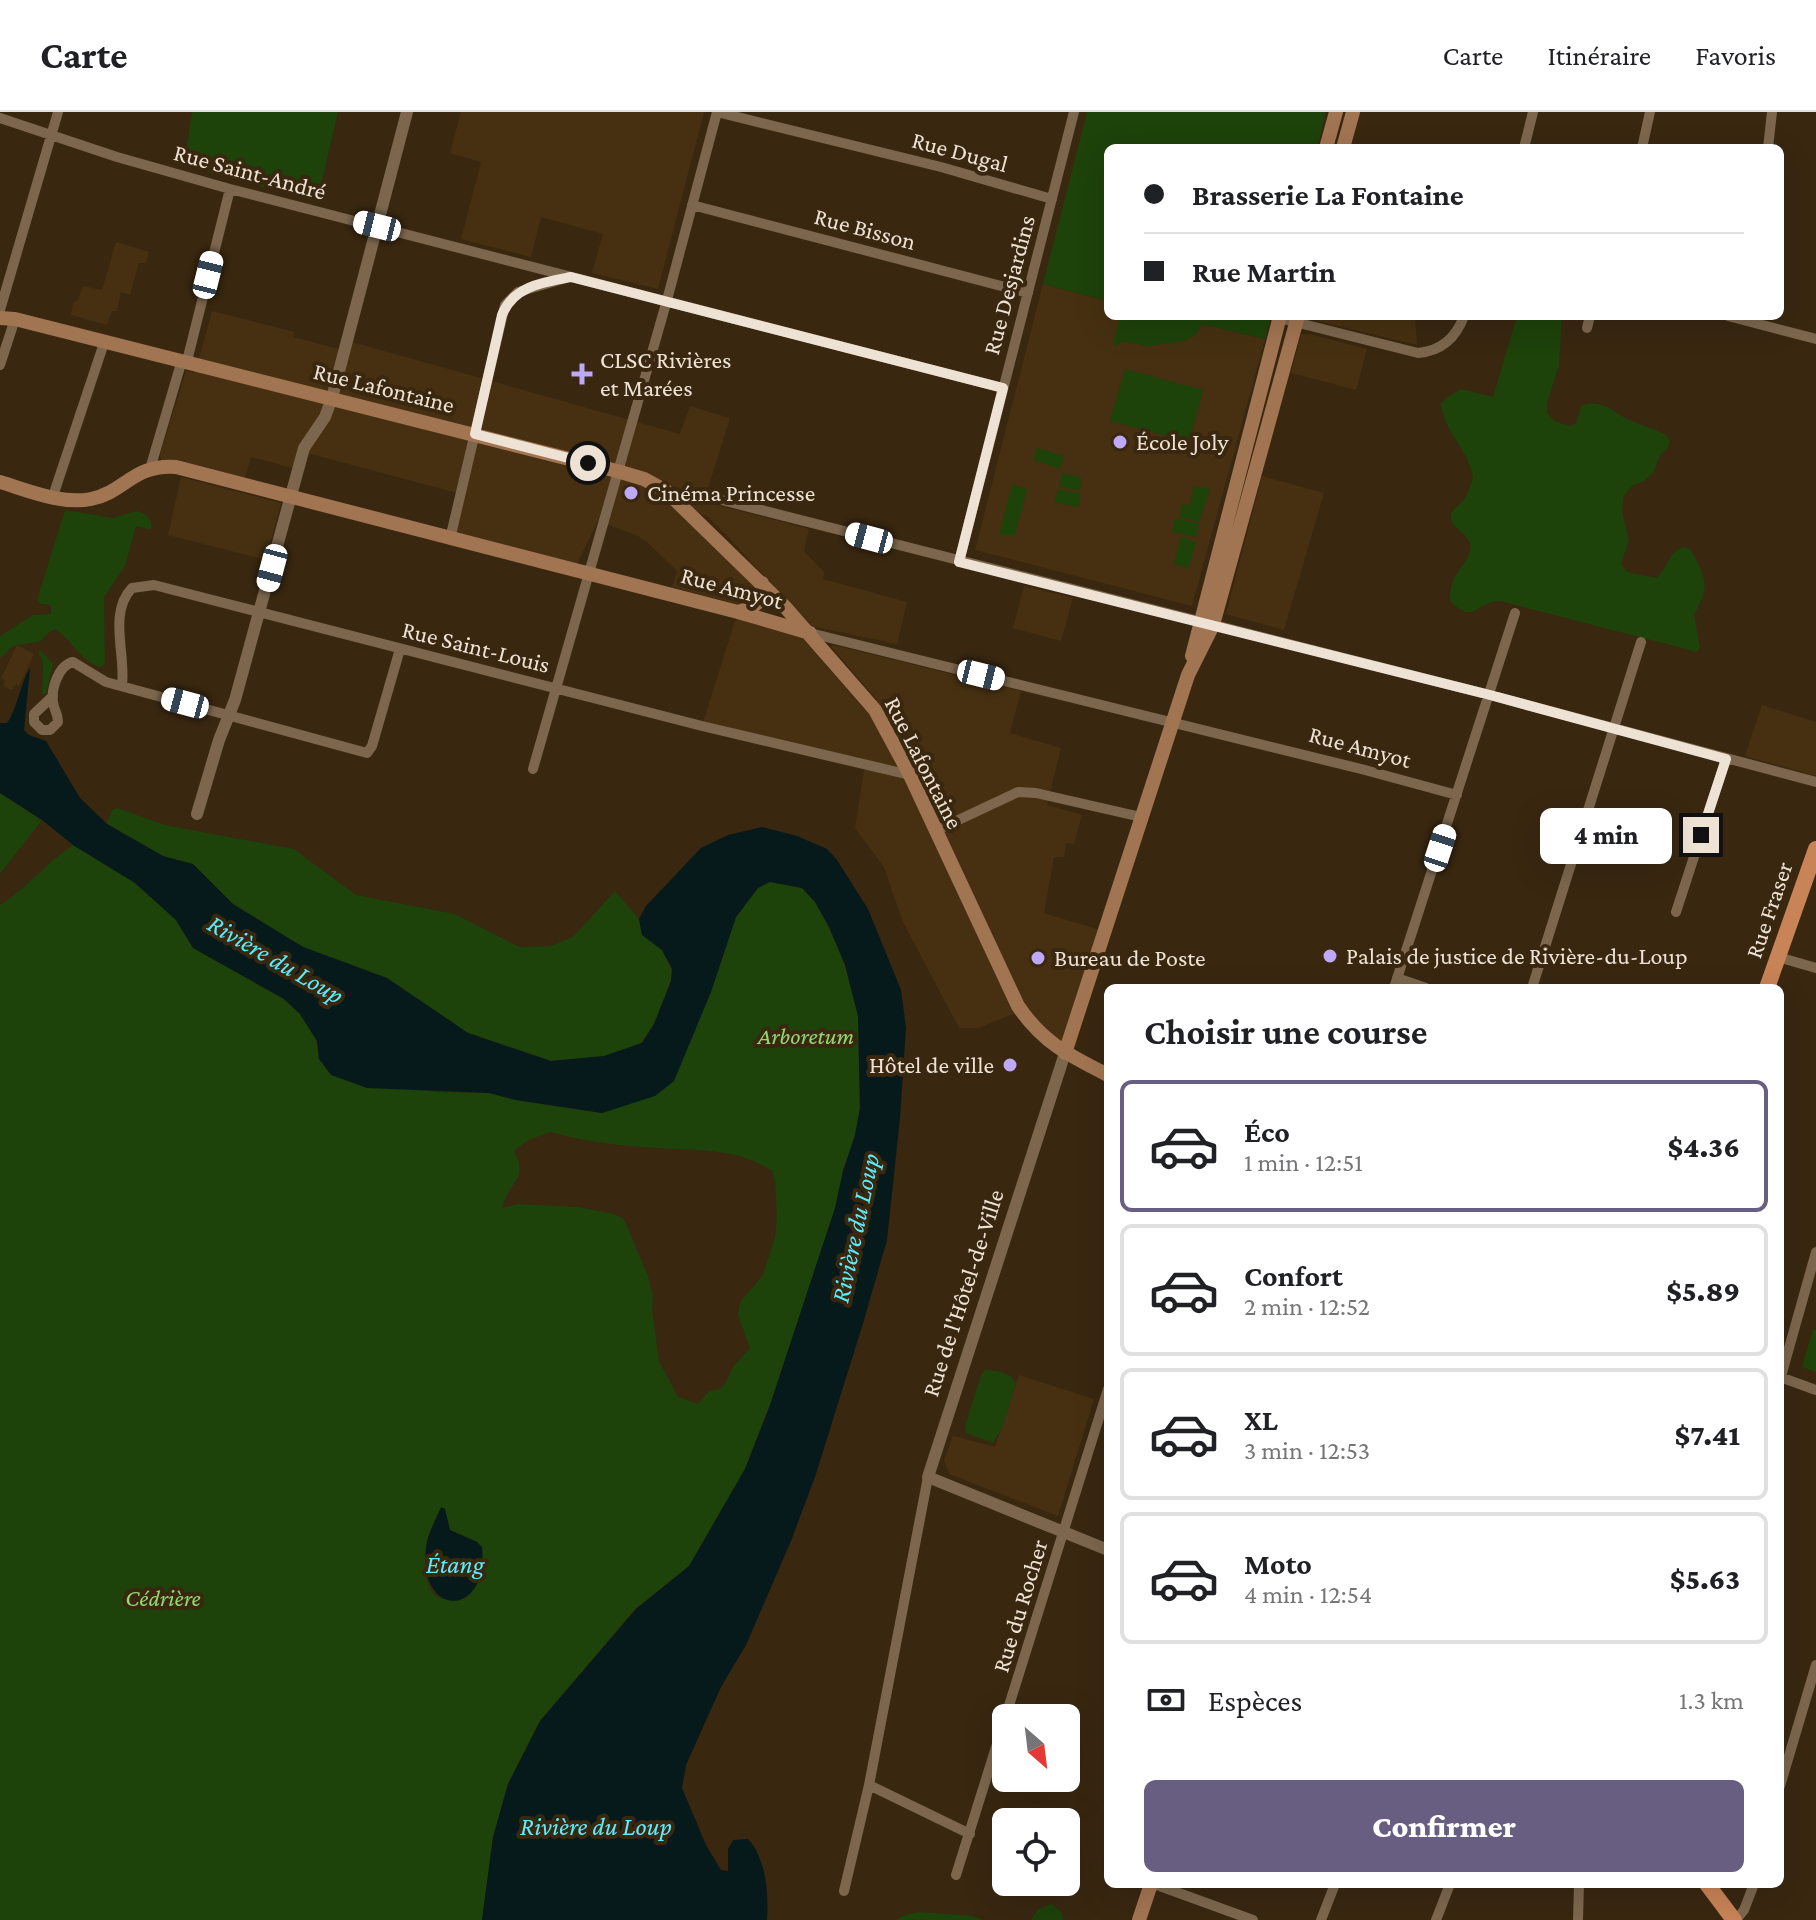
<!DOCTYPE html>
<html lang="fr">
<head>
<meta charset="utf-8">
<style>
	:root { --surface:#fff; --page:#f2f2f2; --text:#202124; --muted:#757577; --line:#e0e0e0; --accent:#675e82 }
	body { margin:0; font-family:"Crimson Pro",serif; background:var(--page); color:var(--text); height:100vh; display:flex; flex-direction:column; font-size:30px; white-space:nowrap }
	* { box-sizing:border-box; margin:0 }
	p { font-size:26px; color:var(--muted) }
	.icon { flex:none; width:44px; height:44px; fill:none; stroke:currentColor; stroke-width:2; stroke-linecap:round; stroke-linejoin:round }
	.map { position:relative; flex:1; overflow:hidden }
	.side { position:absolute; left:1104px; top:872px; width:680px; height:904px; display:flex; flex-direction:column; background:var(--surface); border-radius:12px; box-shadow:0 8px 32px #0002 }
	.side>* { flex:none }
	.banner { position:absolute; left:1104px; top:32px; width:680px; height:176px; border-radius:12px; box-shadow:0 8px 32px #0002; display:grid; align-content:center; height:176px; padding:0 40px; background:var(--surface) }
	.needle { width:52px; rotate:152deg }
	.tools { position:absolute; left:992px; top:1592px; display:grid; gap:16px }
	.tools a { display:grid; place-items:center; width:88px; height:88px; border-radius:12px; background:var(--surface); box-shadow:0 8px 32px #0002; font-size:40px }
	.end { position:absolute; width:36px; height:36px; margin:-18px; border:10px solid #eee2d5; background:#111; box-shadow:0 0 0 4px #111 }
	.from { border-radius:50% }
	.bubble { position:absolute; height:56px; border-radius:12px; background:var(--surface); box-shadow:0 8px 32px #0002; font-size:26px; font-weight:800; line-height:56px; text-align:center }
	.car { position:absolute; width:24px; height:48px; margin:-24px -12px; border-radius:10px; box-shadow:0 0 6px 2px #0007; background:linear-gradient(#fff 24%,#345 0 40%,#fff 0 76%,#345 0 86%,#fff 0) }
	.banner b { display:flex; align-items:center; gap:28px; height:76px; font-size:30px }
	.banner b+b { border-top:2px solid var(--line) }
	.banner i { width:20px; height:20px; background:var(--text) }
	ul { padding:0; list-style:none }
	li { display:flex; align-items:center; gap:24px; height:132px; margin:0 16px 12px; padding:0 24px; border:4px solid var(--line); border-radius:12px }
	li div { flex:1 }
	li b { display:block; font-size:30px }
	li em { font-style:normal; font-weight:800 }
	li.on { border-color:var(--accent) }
	li>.icon { width:72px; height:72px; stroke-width:1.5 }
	h2 { padding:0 40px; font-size:36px; line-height:96px }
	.pay { display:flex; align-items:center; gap:20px; height:88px; padding:0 40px; font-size:30px }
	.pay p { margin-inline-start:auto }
	.button { display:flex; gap:16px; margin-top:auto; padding:16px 40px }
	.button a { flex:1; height:92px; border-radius:12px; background:var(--accent); color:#fff; font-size:32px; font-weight:800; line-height:92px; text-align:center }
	header { display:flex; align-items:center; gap:48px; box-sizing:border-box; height:112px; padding:0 40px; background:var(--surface); border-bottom:2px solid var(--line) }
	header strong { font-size:38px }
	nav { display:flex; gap:44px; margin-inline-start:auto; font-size:28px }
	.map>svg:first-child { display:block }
	.built { fill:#463011 }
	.green { fill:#1d420a; fill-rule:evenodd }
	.water { fill:#06191b }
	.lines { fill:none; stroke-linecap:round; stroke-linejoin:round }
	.minor { stroke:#7c674e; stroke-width:10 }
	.tertiary { stroke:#7c674e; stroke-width:12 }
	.secondary { stroke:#a27552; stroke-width:14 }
	.primary { stroke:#c88357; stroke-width:16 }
	.route { stroke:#eee2d5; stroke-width:10 }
	.poi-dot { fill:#bda9f5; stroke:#392710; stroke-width:3 }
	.labels { text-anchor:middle; stroke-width:8; stroke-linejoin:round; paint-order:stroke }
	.street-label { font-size:24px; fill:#eee2d5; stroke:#392710 }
	.poi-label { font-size:24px; fill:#eee2d5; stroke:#392710; text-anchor:start }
	.park-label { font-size:24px; font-style:italic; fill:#8fd970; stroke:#392710 }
	.water-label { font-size:26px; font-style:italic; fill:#59edff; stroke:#392710 }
</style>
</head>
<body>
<header>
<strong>Carte</strong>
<nav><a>Carte</a><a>Itinéraire</a><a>Favoris</a></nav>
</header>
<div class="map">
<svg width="1816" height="1808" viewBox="0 0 1816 1808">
	<rect width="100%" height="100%" fill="#392710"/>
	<path class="built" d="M 461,0 L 704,0 L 658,177 L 592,161 L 603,122 L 541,105 L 531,145 L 461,127 L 481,50 L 450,41 Z
		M 116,130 L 149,140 L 146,151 L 139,151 L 130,183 L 121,180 L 117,199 L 112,199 L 107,213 L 71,203 L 73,191 L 78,188 L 83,174 L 102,178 Z
		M 1043,172 L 1108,189 L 1108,204 L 1169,204 L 1265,227 L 1192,494 L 975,438 Z
		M 212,199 L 294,220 L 293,225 L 350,240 L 352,230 L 680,322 L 690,294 L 730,306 L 708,376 L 691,376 L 679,382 L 670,371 L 629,356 L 645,377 L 668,390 L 757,474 L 758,484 L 741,493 L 672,475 L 677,459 L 647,430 L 638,424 L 598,409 L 578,450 L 573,465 L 448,433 L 461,382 L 307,341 L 292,356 L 251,345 L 245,366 L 184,350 L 161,348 L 160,343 L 186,259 L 195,261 Z
		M 1307,204 L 1415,204 L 1417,233 L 1321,210 Z
		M 1301,222 L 1310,222 L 1367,237 L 1356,278 L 1291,261 Z
		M 1262,364 L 1324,381 L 1284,518 L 1226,502 Z
		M 181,365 L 281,391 L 266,448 L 168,423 Z
		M 690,386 L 809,417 L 804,439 L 824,460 L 823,467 L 907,490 L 897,532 L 810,514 L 728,425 L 707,404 L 701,403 L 685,389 Z
		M 1024,474 L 1073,486 L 1061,529 L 1013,516 Z
		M 736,506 L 801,525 L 823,547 L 825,552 L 865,598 L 877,588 L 831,535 L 833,533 L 1021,579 L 1010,621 L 1061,636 L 1047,693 L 1082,703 L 1074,732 L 1066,731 L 1064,745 L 1054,745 L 1044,801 L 1100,818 L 1062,930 L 1041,917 L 1027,896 L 979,916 L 959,916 L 903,810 L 884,755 L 855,716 L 865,652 L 702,614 Z
		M 17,533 L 34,542 L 19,574 L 15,572 L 12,578 L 3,574 L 5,568 L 1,566 Z
		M 1762,593 L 1816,610 L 1816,664 L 1745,644 Z
		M 1019,1263 L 1094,1287 L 1058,1404 L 949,1362 L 944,1348 L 953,1324 L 995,1335 Z"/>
	<path class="green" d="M 192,0 L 338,0 L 317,90 L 184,53 Z
		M 1087,0 L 1326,0 L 1317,36 L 1108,36 L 1108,189 L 1043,172 Z
		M 1120,204 L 1271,204 L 1265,227 L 1202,212 C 1193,236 1167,228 1147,235 C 1139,231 1132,232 1124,229 L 1116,234 L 1113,232 Z
		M 1517,204 L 1562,205 L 1559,254 L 1547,291 L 1547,300 L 1554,309 L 1570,314 L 1576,312 L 1581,294 C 1603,286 1612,300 1629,308 C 1641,313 1653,316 1665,322 L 1670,330 L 1668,336 L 1660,343 L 1653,361 L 1643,370 L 1633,373 L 1623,385 L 1622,399 L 1629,428 L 1621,452 L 1627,460 L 1656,466 C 1669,456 1667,440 1684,435 L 1691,438 C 1707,468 1710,473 1694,503 L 1700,536 L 1697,540 L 1500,489 C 1477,489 1474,514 1450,489 C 1450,458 1465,459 1470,438 C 1474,421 1447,417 1451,402 C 1453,396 1460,393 1464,388 C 1468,381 1471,373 1473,365 C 1468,338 1443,317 1441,292 L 1446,286 L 1461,277 L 1493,285 Z
		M 1125,257 L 1203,278 L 1189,330 L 1110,309 Z
		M 1037,336 L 1064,344 L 1060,357 L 1033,348 Z
		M 1062,361 L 1082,366 L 1079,379 L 1059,374 Z
		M 1012,373 L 1027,377 L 1015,423 L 999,423 Z
		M 1194,374 L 1210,377 L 1199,410 L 1179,405 L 1182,392 L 1194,395 L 1190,393 Z
		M 1058,377 L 1081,382 L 1078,395 L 1055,390 Z
		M 65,398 L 113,406 L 136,399 C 146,401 153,407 151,418 L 136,414 L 125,454 L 104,485 L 105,551 L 102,555 C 83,553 71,527 55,517 L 48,521 L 41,529 L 13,534 L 0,546 L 0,524 L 33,503 L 51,502 L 51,493 L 40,492 L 37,488 Z
		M 1175,406 L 1199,412 L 1196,425 L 1172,420 Z
		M 1181,425 L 1196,430 L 1188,457 L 1174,451 Z
		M 40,538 L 53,552 L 46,582 L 42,583 L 43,550 L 38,541 Z
		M 0,681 L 42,708 L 0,762 Z
		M 117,696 L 165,713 L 294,737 L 356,783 L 455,802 L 519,835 L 550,834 L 573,825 L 615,779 L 639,807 L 642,823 L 662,838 L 672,857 L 671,869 L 654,912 L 641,931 L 605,944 L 551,949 L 468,921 L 387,866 L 303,835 L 233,792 L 193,752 L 163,744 L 107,712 L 112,698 Z
		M 73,733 L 135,771 L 176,808 L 193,836 L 284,887 L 300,902 L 317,929 L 319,947 L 434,980 L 489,981 L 516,988 L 602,1001 L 711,880 L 736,805 L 758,776 L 770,770 L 802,776 L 815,790 L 829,815 L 845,853 L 858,904 L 860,996 L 855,1023 L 843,1059 L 836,1096 L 770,1293 L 745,1357 L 702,1435 L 689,1454 L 635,1497 L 540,1609 L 508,1672 L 493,1726 L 482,1808 L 0,1808 L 0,793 C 27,776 46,751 73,733 ZM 551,1020 C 586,1030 621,1034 657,1036 C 697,1039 736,1035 772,1059 L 775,1070 L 777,1103 L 775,1125 L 763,1163 L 740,1190 L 738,1203 L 750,1236 L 733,1255 L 725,1272 L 720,1277 L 709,1279 L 698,1292 L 678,1285 L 659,1249 L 652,1197 L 653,1184 L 648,1164 L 624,1107 L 614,1102 L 578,1095 L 518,1092 L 502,1096 C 508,1071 529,1067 514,1039 L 528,1028 ZM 445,1397 L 450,1418 L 477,1430 L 465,1487 C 457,1487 447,1489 440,1486 C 411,1472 437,1417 445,1397 Z
		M 1813,1217 L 1816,1218 L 1816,1260 L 1802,1255 Z
		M 985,1258 C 997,1258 1010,1260 1016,1271 L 1002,1316 L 993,1331 L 966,1321 L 965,1314 L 981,1263 Z
		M 1051,1792 L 1062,1800 L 1063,1808 L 1031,1808 L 1038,1797 Z
		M 921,1800 L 972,1804 L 983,1808 L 895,1808 L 908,1802 Z"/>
	<path class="water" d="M 30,556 L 24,618 L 29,623 L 46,629 L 80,686 L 107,712 L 163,744 L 193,752 L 233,792 L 303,835 L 387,866 L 468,921 L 551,949 L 604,944 L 642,931 L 654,912 L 671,869 L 672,857 L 662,838 L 642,823 L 639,807 L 646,794 L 701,736 L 728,723 L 762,715 L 797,724 L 827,737 L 837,748 L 868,797 L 901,878 L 906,916 L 900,1006 L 887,1128 L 864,1208 L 815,1365 L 791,1429 L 746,1533 L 721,1575 L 686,1653 L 682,1676 L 706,1733 L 721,1758 L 728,1759 L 728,1737 L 733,1728 L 748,1727 C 766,1746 769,1782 767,1808 L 482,1808 L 493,1725 L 508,1672 L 540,1609 L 636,1497 L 689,1454 L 745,1357 L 770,1293 L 835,1096 L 843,1059 L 855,1023 L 860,996 L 858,904 L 845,853 L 829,815 L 815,790 L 802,776 L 770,770 L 758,776 L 736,805 L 711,880 L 674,969 L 655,984 L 602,1001 L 516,988 L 489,981 L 367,976 L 331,963 L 319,947 L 317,929 L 300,902 L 284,887 L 193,836 L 176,808 L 135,771 L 73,733 L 42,708 L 0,681 L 0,611 L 7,611 C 17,598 20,572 30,556 Z
		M 441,1395 L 445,1397 L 450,1418 L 477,1430 L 482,1435 C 489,1507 418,1506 426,1436 C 427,1422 436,1408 441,1395 Z"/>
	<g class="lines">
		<path class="minor" d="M 717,0 L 941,55 L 1052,87
			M 0,6 L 117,45 L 230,77 L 1003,276
			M 1524,36 L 1533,0
			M 1642,36 L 1650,0
			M 1768,36 L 1772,0
			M 692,93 L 1028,181
			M 0,198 L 58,0
			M 1728,204 L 1816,227
			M 1279,206 L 1418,241 C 1441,239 1456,226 1464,204
			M 1587,216 L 1590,204
			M 187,249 L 230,77
			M 0,253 L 15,207
			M 150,357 L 182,248
			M 53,384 L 105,228
			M 679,389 L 690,382 L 702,383 L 1490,583 L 1816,670
			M 450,427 L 505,193 L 518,180 L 566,166
			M 959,450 L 1074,0
			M 810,521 L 1365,658 L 1457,683
			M 122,573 C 126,542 108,501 132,476 L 154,473 L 702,614 L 910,663
			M 53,584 L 34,602 L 34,610 L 42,618 L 50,618 L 58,610 C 58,602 54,598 53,590 C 51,576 59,553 73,550 L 106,570 L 367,641 L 372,634 L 400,537
			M 533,657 L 667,188 L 717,0
			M 935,719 L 1018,680 L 1036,681 L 1141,705
			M 1676,800 L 1726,647
			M 1778,845 L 1816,856
			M 1397,866 L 1426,876
			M 1394,876 L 1515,501
			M 1532,876 L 1641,530
			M 1780,1265 L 1816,1278
			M 1780,1268 L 1816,1140
			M 869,1673 L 970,1722
			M 1780,1674 L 1816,1553
			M 956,1763 L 1108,1277
			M 1154,1772 L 1253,1808
			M 844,1779 L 869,1673 L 928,1365
			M 1321,1808 L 1335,1772
			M 1436,1808 L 1450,1772
			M 1578,1808 L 1579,1772
			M 1736,1808 L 1744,1798 L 1754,1772"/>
		<path class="tertiary" d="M 197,702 L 219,628 L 235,588 L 304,336 L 325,305 L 332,286 L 407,0
			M 1065,941 L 928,1365 L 1108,1438"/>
		<path class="secondary" d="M 1326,36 L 1336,0
			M 1343,36 L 1353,0
			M 0,206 L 15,207 L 617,359 L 644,367 L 666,379 L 786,496 L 875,598 L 910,663 L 1018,894 C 1043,931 1070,944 1108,963
			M 0,370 C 27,378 62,393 91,387 C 125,380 133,352 176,355 L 738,500 L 810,521
			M 738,500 C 753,496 768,488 762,471
			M 1192,544 L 1280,204
			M 1065,941 L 1188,563 L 1213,513 L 1298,204
			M 1139,1808 L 1151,1772"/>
		<path class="primary" d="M 1767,876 L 1816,737
			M 1707,1772 L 1734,1808"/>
	</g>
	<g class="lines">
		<path class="route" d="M 588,351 L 475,322 L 502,203 C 513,174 544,170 571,165 L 1003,276 L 959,450 L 1490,583 L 1726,647 L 1701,723"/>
	</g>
	<g class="poi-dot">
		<path d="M578 250h8v8h8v8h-8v8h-8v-8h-8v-8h8z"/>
		<circle cx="1120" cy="330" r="8"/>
		<circle cx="631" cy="381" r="8"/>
		<circle cx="1330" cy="844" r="8"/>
		<circle cx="1038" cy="846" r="8"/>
		<circle cx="1010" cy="953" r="8"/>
	</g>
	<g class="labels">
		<g class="street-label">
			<text transform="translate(960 40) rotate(15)" y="8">Rue Dugal</text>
			<text transform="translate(250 60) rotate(15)" y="8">Rue Saint-André</text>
			<text transform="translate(865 117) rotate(15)" y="8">Rue Bisson</text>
			<text transform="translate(1009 173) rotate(-75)" y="8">Rue Desjardins</text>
			<text transform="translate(384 276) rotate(14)" y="8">Rue Lafontaine</text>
			<text transform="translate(732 476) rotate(15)" y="8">Rue Amyot</text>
			<text transform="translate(476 535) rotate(14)" y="8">Rue Saint-Louis</text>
			<text transform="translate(1360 635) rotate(15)" y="8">Rue Amyot</text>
			<text transform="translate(924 651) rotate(63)" y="8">Rue Lafontaine</text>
			<text transform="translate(1769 798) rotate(-71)" y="8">Rue Fraser</text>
			<text transform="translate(963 1181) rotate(-72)" y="8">Rue de l'Hôtel-de-Ville</text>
			<text transform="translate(1020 1494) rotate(-73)" y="8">Rue du Rocher</text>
		</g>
		<g class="poi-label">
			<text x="600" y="256">CLSC Rivières<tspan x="600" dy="28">et Marées</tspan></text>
			<text x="1136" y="338">École Joly</text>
			<text x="647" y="389">Cinéma Princesse</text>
			<text x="1346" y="852">Palais de justice de Rivière-du-Loup</text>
			<text x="1054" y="854">Bureau de Poste</text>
			<text x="994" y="961" text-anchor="end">Hôtel de ville</text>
		</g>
		<g class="park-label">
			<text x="806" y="932">Arboretum</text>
			<text x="163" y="1494">Cédrière</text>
		</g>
		<g class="water-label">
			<text transform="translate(276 847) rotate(30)" y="9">Rivière du Loup</text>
			<text transform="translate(855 1116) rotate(-78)" y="9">Rivière du Loup</text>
			<text x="455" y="1461">Étang</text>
			<text x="596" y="1723">Rivière du Loup</text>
		</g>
	</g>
</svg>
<div class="tools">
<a><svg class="needle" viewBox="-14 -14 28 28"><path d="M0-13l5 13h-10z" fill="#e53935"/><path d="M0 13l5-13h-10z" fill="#757577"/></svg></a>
<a><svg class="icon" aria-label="locate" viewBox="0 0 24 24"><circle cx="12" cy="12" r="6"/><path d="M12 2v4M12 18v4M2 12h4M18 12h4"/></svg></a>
</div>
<i class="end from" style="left:588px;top:351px"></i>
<i class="end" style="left:1701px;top:723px"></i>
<div class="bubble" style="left:1540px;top:696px;width:132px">4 min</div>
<i class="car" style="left:377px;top:114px;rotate:284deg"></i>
<i class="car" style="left:208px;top:163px;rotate:14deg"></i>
<i class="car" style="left:869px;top:426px;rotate:285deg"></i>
<i class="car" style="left:272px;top:456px;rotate:195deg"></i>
<i class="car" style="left:981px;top:563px;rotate:104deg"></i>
<i class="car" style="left:185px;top:591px;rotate:285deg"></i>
<i class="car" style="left:1440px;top:736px;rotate:18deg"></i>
<div class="banner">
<b><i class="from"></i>Brasserie La Fontaine</b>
<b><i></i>Rue Martin</b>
</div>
<section class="side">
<h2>Choisir une course</h2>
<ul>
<li class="on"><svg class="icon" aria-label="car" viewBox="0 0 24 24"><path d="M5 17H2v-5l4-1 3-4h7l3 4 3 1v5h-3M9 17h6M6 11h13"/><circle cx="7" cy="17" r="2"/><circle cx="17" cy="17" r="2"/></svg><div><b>Éco</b><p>1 min · 12:51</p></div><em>$4.36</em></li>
<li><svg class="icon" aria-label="car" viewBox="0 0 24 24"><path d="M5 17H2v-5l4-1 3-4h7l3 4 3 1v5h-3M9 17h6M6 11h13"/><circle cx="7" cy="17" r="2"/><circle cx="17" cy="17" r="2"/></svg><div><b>Confort</b><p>2 min · 12:52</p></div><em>$5.89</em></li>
<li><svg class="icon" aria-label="car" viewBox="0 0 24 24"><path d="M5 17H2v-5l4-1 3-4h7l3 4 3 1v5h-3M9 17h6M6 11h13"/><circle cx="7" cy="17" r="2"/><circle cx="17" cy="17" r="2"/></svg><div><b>XL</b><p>3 min · 12:53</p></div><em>$7.41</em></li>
<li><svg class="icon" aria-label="car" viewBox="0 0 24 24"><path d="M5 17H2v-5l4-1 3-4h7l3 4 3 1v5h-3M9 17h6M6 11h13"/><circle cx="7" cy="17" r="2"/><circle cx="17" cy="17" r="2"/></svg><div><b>Moto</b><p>4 min · 12:54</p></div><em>$5.63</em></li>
</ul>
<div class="pay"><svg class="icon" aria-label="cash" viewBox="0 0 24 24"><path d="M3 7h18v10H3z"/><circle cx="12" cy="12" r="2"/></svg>Espèces<p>1.3 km</p></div>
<div class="button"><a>Confirmer</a></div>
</section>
</div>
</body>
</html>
